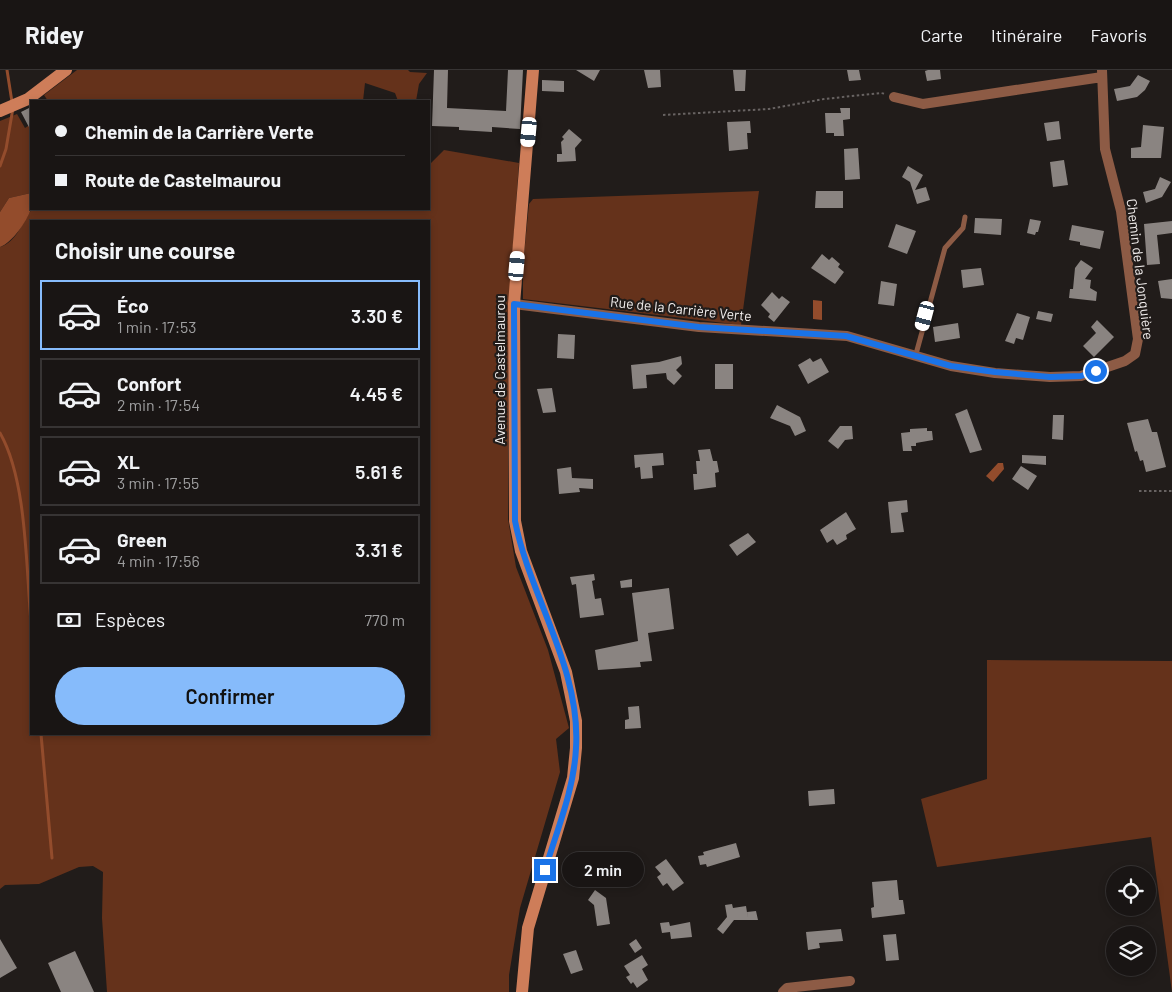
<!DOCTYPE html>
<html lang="fr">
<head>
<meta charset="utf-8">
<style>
	:root { --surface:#191514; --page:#221e1d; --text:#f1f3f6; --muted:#9f9fa0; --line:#373434; --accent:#86bbfb }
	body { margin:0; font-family:Barlow,sans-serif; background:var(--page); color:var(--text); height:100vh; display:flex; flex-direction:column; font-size:19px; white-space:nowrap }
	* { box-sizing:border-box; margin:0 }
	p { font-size:16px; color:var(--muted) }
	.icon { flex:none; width:28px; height:28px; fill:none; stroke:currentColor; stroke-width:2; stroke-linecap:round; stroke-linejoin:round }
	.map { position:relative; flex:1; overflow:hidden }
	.sheet { position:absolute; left:30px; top:150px; width:400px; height:515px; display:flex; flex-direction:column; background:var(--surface); border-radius:0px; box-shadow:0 2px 8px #0003,0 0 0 1px var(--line) }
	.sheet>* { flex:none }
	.banner { position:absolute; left:30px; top:30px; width:400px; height:110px; border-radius:0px; box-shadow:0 2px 8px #0003,0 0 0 1px var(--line); display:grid; align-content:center; height:110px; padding:0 25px; background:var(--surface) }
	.controls { position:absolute; left:1106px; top:796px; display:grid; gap:10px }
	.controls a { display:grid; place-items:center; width:50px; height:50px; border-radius:50%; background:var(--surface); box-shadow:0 2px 8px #0003,0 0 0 1px var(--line); font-size:25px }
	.end { position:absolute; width:22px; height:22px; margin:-11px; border:6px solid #1a73e8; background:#fff; box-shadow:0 0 0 2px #fff }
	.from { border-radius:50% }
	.bubble { position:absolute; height:35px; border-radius:18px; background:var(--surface); box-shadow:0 2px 8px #0003,0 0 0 1px var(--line); font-size:16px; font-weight:600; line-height:35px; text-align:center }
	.car { position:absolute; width:15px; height:30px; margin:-15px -8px; border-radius:6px; box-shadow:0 0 4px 1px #0007; background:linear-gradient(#fff 24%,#345 0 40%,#fff 0 76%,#345 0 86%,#fff 0) }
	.banner b { display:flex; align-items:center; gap:18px; height:48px; font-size:19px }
	.banner b+b { border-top:1px solid var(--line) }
	.banner i { width:12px; height:12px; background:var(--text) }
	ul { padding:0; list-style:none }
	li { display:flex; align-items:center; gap:15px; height:70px; margin:0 10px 8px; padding:0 15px; border:2px solid var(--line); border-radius:0px }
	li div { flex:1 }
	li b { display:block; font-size:19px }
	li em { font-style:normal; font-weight:600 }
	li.on { border-color:var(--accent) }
	li>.icon { width:45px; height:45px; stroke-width:1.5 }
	h2 { padding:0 25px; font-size:22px; line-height:60px }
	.pay { display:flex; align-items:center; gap:12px; height:55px; padding:0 25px; font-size:19px }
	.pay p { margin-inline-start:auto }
	.action { display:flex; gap:10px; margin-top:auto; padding:10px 25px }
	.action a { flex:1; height:58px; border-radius:30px; background:var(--accent); color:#111; font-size:20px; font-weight:600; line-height:58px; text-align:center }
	header { display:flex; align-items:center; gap:30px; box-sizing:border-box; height:70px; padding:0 25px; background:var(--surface); border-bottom:1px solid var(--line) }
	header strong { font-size:24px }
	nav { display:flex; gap:28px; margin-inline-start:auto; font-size:18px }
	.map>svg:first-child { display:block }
	.green { fill:#65321b; fill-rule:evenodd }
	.water { fill:#934c2c }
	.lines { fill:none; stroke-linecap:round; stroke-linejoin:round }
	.stream { stroke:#934c2c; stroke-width:3 }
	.building { fill:#8a8481 }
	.path { stroke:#686362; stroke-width:2; stroke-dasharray:2.5 2.5; stroke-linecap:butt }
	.lane { stroke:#8d5b45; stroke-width:5 }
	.street { stroke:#8d5b45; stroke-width:10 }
	.secondary { stroke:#ce7d59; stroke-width:12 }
	.route { stroke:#1a73e8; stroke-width:6 }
	.labels { text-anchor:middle; stroke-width:4.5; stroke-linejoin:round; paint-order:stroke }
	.street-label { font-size:14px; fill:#f4f0ef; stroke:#211c1a }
</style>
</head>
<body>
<header>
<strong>Ridey</strong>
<nav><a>Carte</a><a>Itinéraire</a><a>Favoris</a></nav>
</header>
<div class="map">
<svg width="1172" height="922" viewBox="0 0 1172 922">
	<rect width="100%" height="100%" fill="#211c1a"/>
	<path class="green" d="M 77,0 L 408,0 L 410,2 L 427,3 L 419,14 L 416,31 L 398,31 L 395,23 L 365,13 L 363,31 L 48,31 L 44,25 Z
		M 17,44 L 25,58 L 31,54 L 31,123 L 9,128 L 0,142 L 0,51 Z
		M 444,80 L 519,93 L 508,244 L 508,449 L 516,497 L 548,580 L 569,658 L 556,669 L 560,702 L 520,838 L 509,905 L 509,922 L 107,922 L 102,848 L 103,802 L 93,796 L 79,797 L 39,814 L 5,815 L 0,819 L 0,177 C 17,172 22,152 32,139 L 429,139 L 429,95 ZM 31,151 L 429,151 L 429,664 L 31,664 Z
		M 759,121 L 741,255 L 523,229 L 523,195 L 529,134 L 533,129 Z
		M 987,590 L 1172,591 L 1172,922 L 1151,767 L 937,797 L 921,729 L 987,709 Z"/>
	<path class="water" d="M 31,123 C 31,128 32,136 31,139 C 27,151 12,173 0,177 L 0,142 L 9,128 Z
		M 813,230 L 822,231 L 822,250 L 813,249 Z
		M 998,393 L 1003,393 L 1004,399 L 993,412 L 986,406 Z"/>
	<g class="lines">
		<path class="stream" d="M 7,0 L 12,32
			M 0,96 L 6,79 L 13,38
			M 0,363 C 27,410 26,498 31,552
			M 41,664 L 52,788"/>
	</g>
	<path class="building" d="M 434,0 L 448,0 L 447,38 L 506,41 L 508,0 L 523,0 L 520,59 L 492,57 L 492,62 L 459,60 L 459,57 L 432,56 Z
		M 576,0 L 600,0 L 594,11 Z
		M 644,0 L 660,0 L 661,17 L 648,18 Z
		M 733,0 L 746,0 L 745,21 L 735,21 Z
		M 847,0 L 859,0 L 861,10 L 849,11 Z
		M 928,0 L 940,0 L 941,9 L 927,11 L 925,1 Z
		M 1138,5 L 1150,11 L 1145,20 L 1137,27 L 1117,31 L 1114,19 L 1130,16 Z
		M 542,10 L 564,11 L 564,22 L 542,21 Z
		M 31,37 L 31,61 L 21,42 Z
		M 840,38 L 850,38 L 850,49 L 843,50 L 844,66 L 834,66 L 834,63 L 826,63 L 825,43 L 841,43 Z
		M 750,51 L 751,63 L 747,63 L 748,79 L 729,81 L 727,52 Z
		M 1059,51 L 1061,69 L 1047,71 L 1044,53 Z
		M 1143,55 L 1164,57 L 1161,88 L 1131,88 L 1131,78 L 1141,77 Z
		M 569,59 L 582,70 L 575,78 L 576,91 L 557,92 L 557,84 L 562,84 L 561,72 L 564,69 L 562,67 Z
		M 858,78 L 860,109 L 845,110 L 844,79 Z
		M 1064,90 L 1068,115 L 1053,117 L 1050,92 Z
		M 908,96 L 923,105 L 915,120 L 926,117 L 930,130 L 917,134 L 910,112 L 902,107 Z
		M 1160,107 L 1171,112 L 1162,127 L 1146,133 L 1143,122 L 1155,119 Z
		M 816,121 L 843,121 L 843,138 L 815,138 Z
		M 975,148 L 1002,149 L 1001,165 L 974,163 Z
		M 1030,149 L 1041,151 L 1038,162 L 1036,162 L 1035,165 L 1027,163 Z
		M 1172,151 L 1172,163 L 1157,165 L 1160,194 L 1147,195 L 1144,154 Z
		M 896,154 L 916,161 L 907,184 L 888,177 Z
		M 1072,155 L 1104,161 L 1100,179 L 1080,175 L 1080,172 L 1069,170 Z
		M 822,184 L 829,190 L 832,187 L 840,194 L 838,197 L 844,202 L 835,214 L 811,198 Z
		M 1081,190 L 1093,198 L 1085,209 L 1091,210 L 1090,218 L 1097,222 L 1096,231 L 1069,228 L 1070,219 L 1073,219 L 1075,198 Z
		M 981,198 L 984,215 L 963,218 L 961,200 Z
		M 1172,209 L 1172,229 L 1161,228 L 1158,211 Z
		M 881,211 L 897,214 L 894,236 L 878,234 Z
		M 772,222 L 779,229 L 782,226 L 790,232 L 774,252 L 768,247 L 770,244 L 761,235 Z
		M 1038,241 L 1053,244 L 1051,252 L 1036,249 Z
		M 1017,243 L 1030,247 L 1023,270 L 1016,268 L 1014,274 L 1005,271 Z
		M 1097,250 L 1114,267 L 1094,287 L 1083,276 L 1096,263 L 1091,257 Z
		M 958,253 L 960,268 L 935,272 L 933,257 Z
		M 558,264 L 575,265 L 574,289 L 557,288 Z
		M 681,286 L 682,294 L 676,300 L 682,306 L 674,315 L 667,309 L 666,303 L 646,305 L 647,318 L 633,319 L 631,295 L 659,292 Z
		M 810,288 L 813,292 L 821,288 L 829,302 L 808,314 L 798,295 Z
		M 715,294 L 733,294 L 733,319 L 715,319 Z
		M 552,318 L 556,342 L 543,343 L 537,319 Z
		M 777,335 L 800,347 L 806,361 L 795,366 L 790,356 L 770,348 Z
		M 967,339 L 982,380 L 970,383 L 955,344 Z
		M 1053,345 L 1064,345 L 1063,370 L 1052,369 Z
		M 1148,349 L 1152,362 L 1157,362 L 1166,397 L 1146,402 L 1143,390 L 1140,391 L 1137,381 L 1135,382 L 1127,353 Z
		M 840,356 L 852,356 L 853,369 L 845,370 L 838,379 L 828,371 Z
		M 927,358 L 927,361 L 932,361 L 933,370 L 916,373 L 916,376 L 911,376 L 912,381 L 903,381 L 901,363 L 910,362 L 910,359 Z
		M 710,379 L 713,391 L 717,391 L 719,402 L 715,403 L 716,417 L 694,420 L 693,404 L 697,404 L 696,391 L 700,391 L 698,380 Z
		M 663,383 L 664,395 L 652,396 L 653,408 L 641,409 L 640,397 L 635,398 L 634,385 Z
		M 1022,385 L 1046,386 L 1046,395 L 1022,393 Z
		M 1021,396 L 1037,406 L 1028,420 L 1012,409 Z
		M 571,397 L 572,408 L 593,409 L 593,419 L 579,418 L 580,422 L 559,424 L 557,399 Z
		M 907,430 L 908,442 L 901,443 L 904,462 L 891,463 L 888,432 Z
		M 846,442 L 856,459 L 846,465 L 847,469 L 837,475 L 833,469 L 827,473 L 820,460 Z
		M 748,463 L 756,472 L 737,486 L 729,475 Z
		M 594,504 L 595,510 L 592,511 L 595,529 L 601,528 L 604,545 L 580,548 L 576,514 L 572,515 L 570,507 Z
		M 632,509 L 632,517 L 621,518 L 620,511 Z
		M 669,518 L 674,559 L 648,563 L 652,591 L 640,592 L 641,597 L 598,600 L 595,580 L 638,571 L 632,523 Z
		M 639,636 L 641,658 L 625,659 L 625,650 L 629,649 L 628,637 Z
		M 834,719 L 835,734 L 809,736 L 808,721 Z
		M 736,773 L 740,787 L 707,797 L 706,794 L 700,795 L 698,786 L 704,785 L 703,782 Z
		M 666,789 L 684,813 L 673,821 L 667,813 L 663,816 L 657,807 L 661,804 L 655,797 Z
		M 897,810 L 899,830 L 903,830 L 905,844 L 872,848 L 871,838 L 874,837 L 872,812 Z
		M 595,820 L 606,828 L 610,854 L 597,856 L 594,835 L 588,830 Z
		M 732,834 L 733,838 L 746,836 L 748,849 L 747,842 L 756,841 L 758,850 L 734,850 L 723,864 L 717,859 L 727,847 L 725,835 Z
		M 669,852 L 670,856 L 690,852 L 692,867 L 671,869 L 670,862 L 662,863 L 660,853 Z
		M 841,859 L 843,871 L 819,873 L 820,878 L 808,880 L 806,862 Z
		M 896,864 L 899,890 L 886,891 L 883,865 Z
		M 0,869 L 17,898 L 0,908 Z
		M 636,869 L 642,878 L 635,883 L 629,874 Z
		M 576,880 L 583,900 L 571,904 L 563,884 Z
		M 75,881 L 94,922 L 61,922 L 48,893 Z
		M 642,885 L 648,895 L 642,899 L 648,910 L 637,918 L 633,912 L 631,914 L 626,907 L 630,905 L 624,896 Z"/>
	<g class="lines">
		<path class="path" d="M 663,45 L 769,39 L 824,29 L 881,23 L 886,24
			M 1139,421 L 1172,421"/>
		<path class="lane" d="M 916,284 L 945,178 L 963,158 L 965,147"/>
		<path class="street" d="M 894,27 L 923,34 L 1102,7
			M 514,234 L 699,257 L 847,266 L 951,296 L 995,303 L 1050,307 L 1081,306 L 1125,291 L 1135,284 L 1138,269 L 1121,141 L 1105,79 L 1102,0
			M 783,922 L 787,918 L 850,911"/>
		<path class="secondary" d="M 0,41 L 28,29 L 66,0
			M 522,922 L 528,858 L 573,708 L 576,678 L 576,651 L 566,602 L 521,481 L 515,451 L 514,234 L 533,0"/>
	</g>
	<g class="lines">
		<path class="route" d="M 545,800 C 557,760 574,720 576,678 C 581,598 530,527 515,451 L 514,234 L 699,257 L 846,266 L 951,296 L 995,302 L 1050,307 L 1081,306 L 1096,301"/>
	</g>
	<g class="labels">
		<g class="street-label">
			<text transform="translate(1140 199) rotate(83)" y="5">Chemin de la Jonquière</text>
			<text transform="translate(681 239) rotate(6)" y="5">Rue de la Carrière Verte</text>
			<text transform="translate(500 300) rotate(-90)" y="5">Avenue de Castelmaurou</text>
		</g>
	</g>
</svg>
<div class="controls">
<a><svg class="icon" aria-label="locate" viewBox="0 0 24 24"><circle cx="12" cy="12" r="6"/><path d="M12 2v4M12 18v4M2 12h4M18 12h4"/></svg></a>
<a><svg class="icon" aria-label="layers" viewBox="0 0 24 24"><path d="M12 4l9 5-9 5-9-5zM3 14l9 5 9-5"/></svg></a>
</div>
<i class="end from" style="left:1096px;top:301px"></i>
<i class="end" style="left:545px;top:800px"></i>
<div class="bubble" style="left:562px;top:782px;width:82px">2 min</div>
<i class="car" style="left:529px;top:62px;rotate:185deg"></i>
<i class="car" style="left:517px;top:196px;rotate:5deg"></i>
<i class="car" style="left:925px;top:246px;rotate:195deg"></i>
<div class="banner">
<b><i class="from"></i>Chemin de la Carrière Verte</b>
<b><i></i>Route de Castelmaurou</b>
</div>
<section class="sheet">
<h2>Choisir une course</h2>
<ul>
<li class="on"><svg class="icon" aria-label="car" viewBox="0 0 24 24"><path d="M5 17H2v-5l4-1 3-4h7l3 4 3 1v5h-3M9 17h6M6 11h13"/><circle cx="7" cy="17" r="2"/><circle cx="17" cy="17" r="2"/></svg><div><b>Éco</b><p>1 min · 17:53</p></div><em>3.30 €</em></li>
<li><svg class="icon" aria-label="car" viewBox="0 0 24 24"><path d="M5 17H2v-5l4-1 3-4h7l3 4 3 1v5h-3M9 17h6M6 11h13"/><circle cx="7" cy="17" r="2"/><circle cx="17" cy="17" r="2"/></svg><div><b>Confort</b><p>2 min · 17:54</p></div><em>4.45 €</em></li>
<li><svg class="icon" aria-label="car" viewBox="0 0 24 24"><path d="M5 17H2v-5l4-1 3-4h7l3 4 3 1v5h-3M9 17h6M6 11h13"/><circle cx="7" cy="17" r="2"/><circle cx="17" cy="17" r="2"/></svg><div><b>XL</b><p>3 min · 17:55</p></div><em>5.61 €</em></li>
<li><svg class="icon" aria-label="car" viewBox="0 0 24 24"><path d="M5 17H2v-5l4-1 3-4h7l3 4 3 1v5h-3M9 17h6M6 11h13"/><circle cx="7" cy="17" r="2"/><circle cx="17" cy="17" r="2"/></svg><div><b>Green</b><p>4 min · 17:56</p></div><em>3.31 €</em></li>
</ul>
<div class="pay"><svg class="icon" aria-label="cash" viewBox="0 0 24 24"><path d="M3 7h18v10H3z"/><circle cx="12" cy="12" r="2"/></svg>Espèces<p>770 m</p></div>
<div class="action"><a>Confirmer</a></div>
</section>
</div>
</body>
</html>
